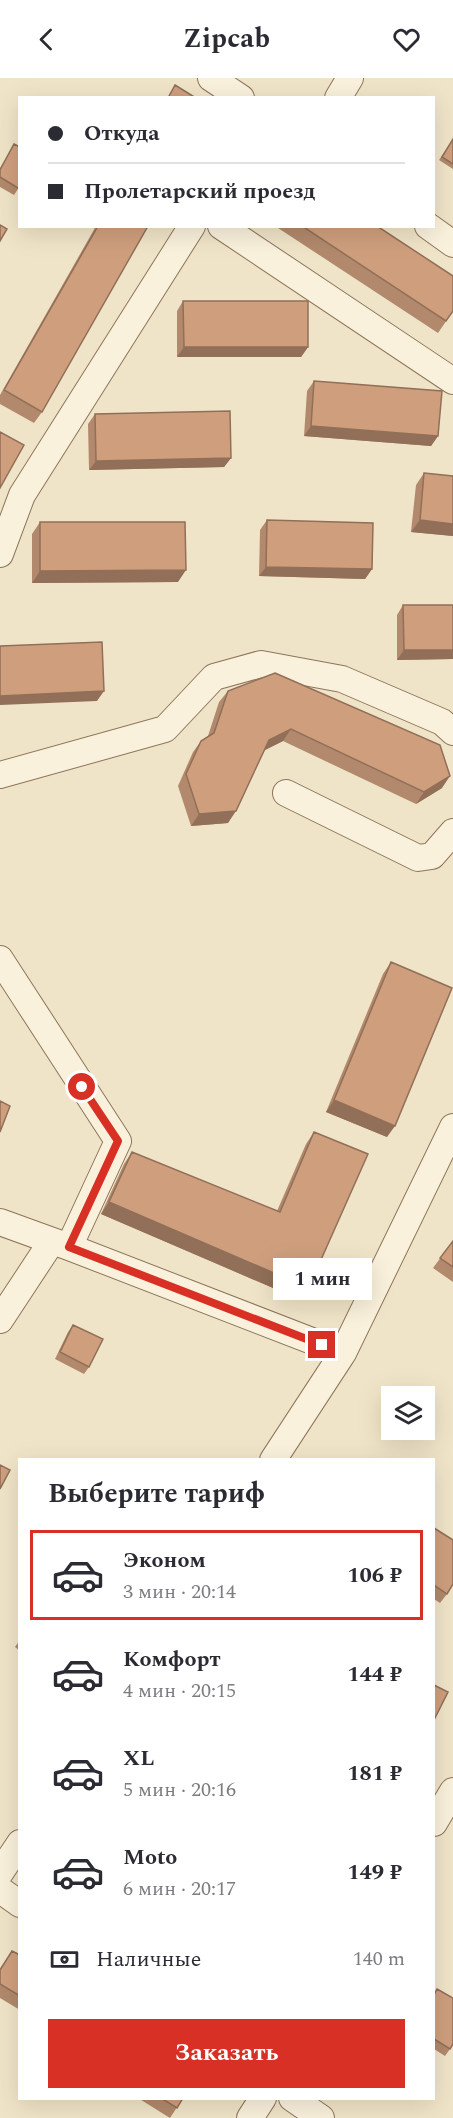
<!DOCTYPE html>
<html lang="ru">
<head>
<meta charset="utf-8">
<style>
	:root { --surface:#fff; --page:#f2f2f3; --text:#2b2b33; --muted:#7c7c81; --line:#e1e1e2; --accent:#d93025 }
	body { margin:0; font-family:Spectral,serif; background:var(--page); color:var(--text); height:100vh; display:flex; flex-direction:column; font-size:22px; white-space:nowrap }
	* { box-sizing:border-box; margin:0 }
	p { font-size:20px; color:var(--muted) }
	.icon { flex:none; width:33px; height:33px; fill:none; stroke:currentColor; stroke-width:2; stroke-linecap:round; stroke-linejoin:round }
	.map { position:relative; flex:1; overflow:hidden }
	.drawer { position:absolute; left:18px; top:1380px; width:417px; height:642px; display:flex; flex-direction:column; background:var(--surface); border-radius:0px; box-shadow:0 6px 24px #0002 }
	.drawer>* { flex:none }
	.banner { position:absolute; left:18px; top:18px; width:417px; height:132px; border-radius:0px; box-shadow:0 6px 24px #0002; display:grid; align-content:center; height:132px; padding:0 30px; background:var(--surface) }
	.controls { position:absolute; left:381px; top:1308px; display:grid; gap:12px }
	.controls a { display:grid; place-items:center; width:54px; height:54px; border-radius:0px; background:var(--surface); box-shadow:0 6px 24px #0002; font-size:30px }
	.end { position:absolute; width:27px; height:27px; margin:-14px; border:8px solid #d93025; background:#fff; box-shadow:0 0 0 3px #fff }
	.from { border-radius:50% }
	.bubble { position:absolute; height:42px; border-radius:0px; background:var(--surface); box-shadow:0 6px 24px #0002; font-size:20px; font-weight:700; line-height:42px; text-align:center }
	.banner b { display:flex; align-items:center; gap:21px; height:57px; font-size:22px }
	.banner b+b { border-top:2px solid var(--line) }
	.banner i { width:15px; height:15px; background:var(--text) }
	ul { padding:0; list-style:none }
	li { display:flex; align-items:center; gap:18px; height:90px; margin:0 12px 9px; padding:0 18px; border:3px solid transparent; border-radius:0px }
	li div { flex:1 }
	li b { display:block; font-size:22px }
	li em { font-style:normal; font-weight:700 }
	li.active { border-color:var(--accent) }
	li>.icon { width:54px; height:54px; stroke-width:1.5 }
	h2 { padding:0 30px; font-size:27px; line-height:72px }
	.pay { display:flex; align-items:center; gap:15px; height:66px; padding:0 30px; font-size:22px }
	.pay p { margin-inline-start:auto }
	.button { display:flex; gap:12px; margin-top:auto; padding:12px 30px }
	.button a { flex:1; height:69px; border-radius:0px; background:var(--accent); color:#fff; font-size:24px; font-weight:700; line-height:69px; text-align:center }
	header { display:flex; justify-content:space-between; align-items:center; height:78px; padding:0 30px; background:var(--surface); font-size:27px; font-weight:700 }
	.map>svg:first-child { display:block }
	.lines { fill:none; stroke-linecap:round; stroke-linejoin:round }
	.minor-casing { stroke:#8d765c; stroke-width:28 }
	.minor { stroke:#faf1dc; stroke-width:26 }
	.wall { fill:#b2896c }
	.shaded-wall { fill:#916f58 }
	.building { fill:#cf9f7d; stroke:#916f58; stroke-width:1.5 }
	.route { stroke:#d93025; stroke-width:8 }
</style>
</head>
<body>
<header><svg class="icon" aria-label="back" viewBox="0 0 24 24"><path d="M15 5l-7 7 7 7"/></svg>Zipcab<svg class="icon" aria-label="heart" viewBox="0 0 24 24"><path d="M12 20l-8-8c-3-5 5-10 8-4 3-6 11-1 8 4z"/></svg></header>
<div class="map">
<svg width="453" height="2040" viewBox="0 0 453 2040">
	<rect width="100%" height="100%" fill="#f0e4c8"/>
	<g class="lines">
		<defs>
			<path id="minor" d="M 211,0 L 241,20
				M 338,20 L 350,0
				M 221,148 L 453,303
				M 428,148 L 453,166
				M 0,476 L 22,417 L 192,148
				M 0,697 L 165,651 L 214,599 L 261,586 L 342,601 L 442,644 L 453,654
				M 286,715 L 418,780 L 432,778 L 453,754
				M 0,881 L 118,1063 L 69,1169
				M 0,1144 L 69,1169 L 343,1275
				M 0,1242 L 52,1163
				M 273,1382 L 343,1275 L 453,1049
				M 434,1745 L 453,1713
				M 0,1795 L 20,1765
				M 0,1812 L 20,1826
				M 292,2020 L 321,2040
				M 250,2040 L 263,2020"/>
		</defs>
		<use href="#minor" class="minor-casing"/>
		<use href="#minor" class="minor"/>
	</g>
	<path class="wall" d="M 453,61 L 453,91 L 439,82 Z
		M 14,66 L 20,108 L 14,117 L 0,109 L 0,90 Z
		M 96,148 L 148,148 L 42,334 L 34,345 L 0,326 L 0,317 Z
		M 275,148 L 377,148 L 453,233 L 438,255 Z
		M 183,223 L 308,269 L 301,279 L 177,279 L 177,233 Z
		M 314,303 L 438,358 L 431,368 L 304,358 L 307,313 Z
		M 95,336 L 231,380 L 224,389 L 89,392 L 88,346 Z
		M 424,395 L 453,398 L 453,458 L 411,454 L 416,407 Z
		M 267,442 L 372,491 L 365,501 L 259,498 L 260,452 Z
		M 40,444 L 178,504 L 32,505 L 32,456 Z
		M 403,527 L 453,527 L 453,581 L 397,582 L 397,537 Z
		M 228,613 L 442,710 L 416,726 L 283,663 L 265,672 L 228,745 L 191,748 L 178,708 L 193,674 L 201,663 L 208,658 L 219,624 Z
		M 391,884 L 387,1059 L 326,1034 L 383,896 Z
		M 314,1054 L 307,1205 L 287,1216 L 101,1136 L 124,1086 L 132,1074 L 277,1133 L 306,1066 Z
		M 453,1163 L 453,1204 L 433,1190 Z
		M 73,1247 L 89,1289 L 84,1296 L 55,1281 L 68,1254 Z
		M 434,1450 L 447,1516 L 440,1525 L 434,1521 Z
		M 20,1562 L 20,1573 L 15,1569 Z
		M 12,1873 L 20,1877 L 20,1932 L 0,1920 L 0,1891 Z
		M 437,1911 L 450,1971 L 445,1978 L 434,1971 L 434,1916 Z
		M 138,2020 L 183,2020 L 170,2040 Z"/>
	<path class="shaded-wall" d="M 184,269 L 308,269 L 301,279 L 177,279 Z
		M 311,348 L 438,358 L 431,368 L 304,358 Z
		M 231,380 L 224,389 L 89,392 L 96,383 Z
		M 420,442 L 453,446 L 453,458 L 411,454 Z
		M 266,489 L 372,491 L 365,501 L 259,498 Z
		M 186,492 L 178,504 L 32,505 L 40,493 Z
		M 404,572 L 453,572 L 453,581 L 397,582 Z
		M 104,613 L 97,623 L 0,627 L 0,618 Z
		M 291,651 L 283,663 L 261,674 L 269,662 Z
		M 450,698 L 442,710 L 416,726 L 424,714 Z
		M 236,733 L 228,745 L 191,748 L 199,736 Z
		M 334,1022 L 395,1048 L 387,1059 L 326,1034 Z
		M 109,1124 L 316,1193 L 307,1205 L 287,1216 L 101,1136 Z"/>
	<path class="building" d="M 175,7 L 196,20 L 168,20 Z
		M 453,61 L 453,86 L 442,79 Z
		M 14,66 L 20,69 L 20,108 L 18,110 L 0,99 L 0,92 Z
		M 0,147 L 7,151 L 0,163 Z
		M 98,148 L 148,148 L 42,334 L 4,312 Z
		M 302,148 L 377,148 L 453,198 L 453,233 L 446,243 Z
		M 183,223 L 308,223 L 308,269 L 184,269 Z
		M 314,303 L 442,313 L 438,358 L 311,348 Z
		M 230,333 L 231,380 L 96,383 L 95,336 Z
		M 0,354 L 24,367 L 0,410 Z
		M 424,395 L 453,398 L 453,446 L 420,442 Z
		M 267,442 L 373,445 L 372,491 L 266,489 Z
		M 40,444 L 185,444 L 186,492 L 40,493 Z
		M 403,527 L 453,527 L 453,572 L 404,572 Z
		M 102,564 L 104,613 L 0,618 L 0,568 Z
		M 275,595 L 440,667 L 450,698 L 424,714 L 291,651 L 269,662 L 236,733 L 199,736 L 186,696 L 201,663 L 214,655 L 228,613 Z
		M 391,884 L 452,910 L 395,1048 L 334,1022 Z
		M 0,1023 L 10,1028 L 0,1054 Z
		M 314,1054 L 368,1076 L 316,1193 L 295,1204 L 109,1124 L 132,1074 L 280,1134 Z
		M 453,1163 L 453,1189 L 440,1180 Z
		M 73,1247 L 103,1261 L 89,1289 L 60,1274 Z
		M 0,1387 L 10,1392 L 0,1411 Z
		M 434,1450 L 453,1462 L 453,1506 L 447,1516 L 434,1507 Z
		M 434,1607 L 448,1614 L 434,1642 Z
		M 12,1873 L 20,1877 L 20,1918 L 0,1906 L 0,1892 Z
		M 437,1911 L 453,1920 L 453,1966 L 450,1971 L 434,1961 L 434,1917 Z
		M 161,2020 L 183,2020 L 177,2030 Z"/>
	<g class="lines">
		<path class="route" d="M 82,1009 L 118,1063 L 69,1169 L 322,1267"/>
	</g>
</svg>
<div class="controls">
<a><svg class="icon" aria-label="layers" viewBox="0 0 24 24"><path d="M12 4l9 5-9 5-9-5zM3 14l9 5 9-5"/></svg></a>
</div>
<i class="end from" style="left:82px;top:1009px"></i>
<i class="end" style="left:322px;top:1267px"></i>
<div class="bubble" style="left:273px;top:1180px;width:99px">1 мин</div>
<div class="banner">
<b><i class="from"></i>Откуда</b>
<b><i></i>Пролетарский проезд</b>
</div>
<section class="drawer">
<h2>Выберите тариф</h2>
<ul>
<li class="active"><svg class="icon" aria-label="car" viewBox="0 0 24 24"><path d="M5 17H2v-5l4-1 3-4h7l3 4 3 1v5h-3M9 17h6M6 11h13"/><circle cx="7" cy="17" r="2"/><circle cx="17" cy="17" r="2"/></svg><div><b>Эконом</b><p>3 мин · 20:14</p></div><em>106 ₽</em></li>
<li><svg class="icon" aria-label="car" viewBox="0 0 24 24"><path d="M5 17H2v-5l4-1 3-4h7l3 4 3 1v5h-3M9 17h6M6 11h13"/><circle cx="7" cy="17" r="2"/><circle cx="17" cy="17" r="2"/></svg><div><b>Комфорт</b><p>4 мин · 20:15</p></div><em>144 ₽</em></li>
<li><svg class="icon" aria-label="car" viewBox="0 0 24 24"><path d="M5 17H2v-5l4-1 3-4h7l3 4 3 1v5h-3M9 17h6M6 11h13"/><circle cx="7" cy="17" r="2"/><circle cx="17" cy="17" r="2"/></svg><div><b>XL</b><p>5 мин · 20:16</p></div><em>181 ₽</em></li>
<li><svg class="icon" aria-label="car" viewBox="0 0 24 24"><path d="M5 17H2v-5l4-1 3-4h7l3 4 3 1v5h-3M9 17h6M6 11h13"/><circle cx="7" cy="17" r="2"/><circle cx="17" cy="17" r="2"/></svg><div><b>Moto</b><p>6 мин · 20:17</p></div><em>149 ₽</em></li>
</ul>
<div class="pay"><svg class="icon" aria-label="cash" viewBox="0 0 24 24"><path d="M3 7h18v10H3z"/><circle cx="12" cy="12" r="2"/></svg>Наличные<p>140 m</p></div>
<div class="button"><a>Заказать</a></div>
</section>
</div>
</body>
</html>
